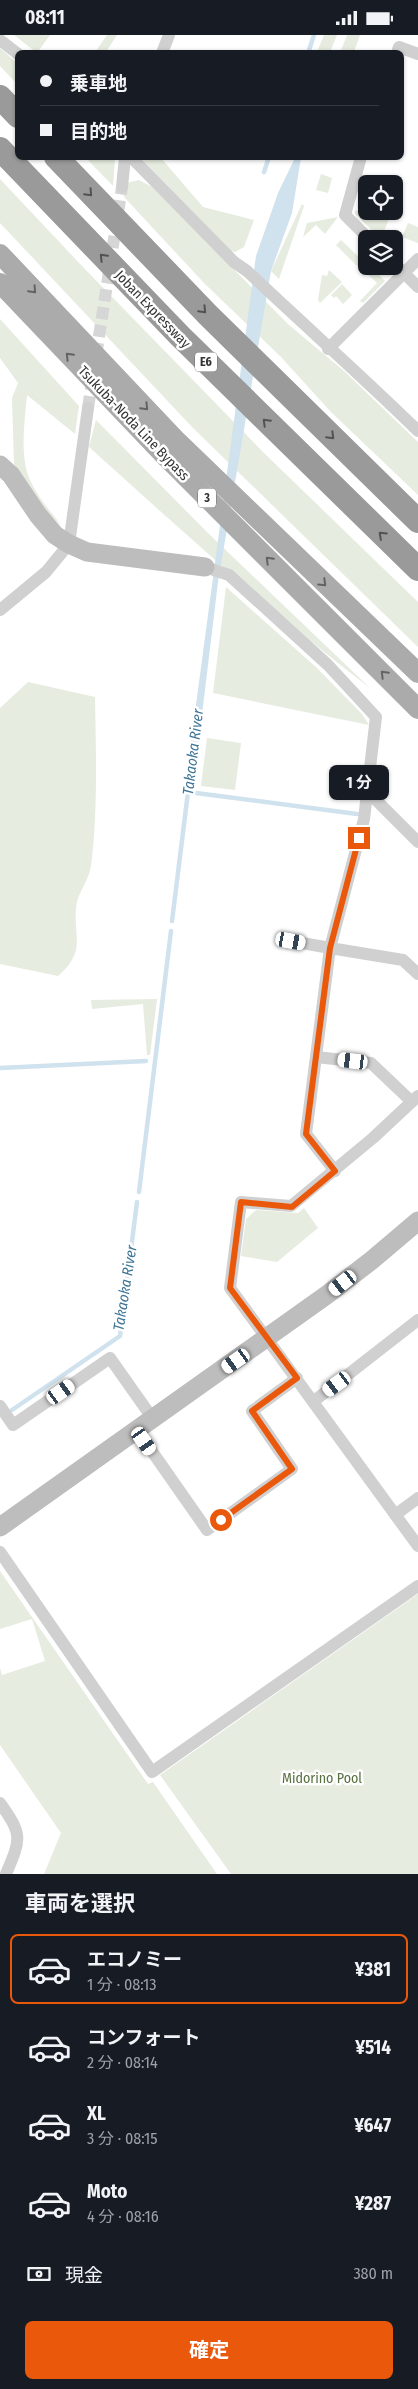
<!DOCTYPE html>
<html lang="ja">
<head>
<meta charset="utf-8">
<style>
	:root { --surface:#171b24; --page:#242831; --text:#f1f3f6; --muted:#9ea1a6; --line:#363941; --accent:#ea580c }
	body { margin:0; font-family:"Fira Sans Condensed","Noto Sans JP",sans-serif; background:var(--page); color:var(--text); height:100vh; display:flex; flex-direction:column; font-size:19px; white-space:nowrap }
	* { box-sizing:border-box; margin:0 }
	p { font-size:16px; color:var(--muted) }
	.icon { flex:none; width:28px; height:28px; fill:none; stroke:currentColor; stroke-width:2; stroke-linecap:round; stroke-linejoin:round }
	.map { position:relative; height:1839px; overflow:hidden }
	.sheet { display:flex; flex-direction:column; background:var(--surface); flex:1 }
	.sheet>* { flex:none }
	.top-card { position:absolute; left:15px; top:15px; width:389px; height:110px; border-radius:8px; box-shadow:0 1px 4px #0004; display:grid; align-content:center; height:110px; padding:0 25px; background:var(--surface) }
	.controls { position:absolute; left:358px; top:140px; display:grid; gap:10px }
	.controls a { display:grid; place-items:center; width:45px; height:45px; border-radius:8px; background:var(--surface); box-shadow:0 1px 4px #0004; font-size:25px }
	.end { position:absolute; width:22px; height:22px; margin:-11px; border:6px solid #ea580c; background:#fff; box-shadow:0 0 0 2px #fff }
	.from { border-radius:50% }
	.bubble { position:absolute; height:35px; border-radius:8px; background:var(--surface); box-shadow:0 1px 4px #0004; font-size:16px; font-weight:700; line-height:35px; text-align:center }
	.car { position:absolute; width:15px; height:30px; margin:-15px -8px; border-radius:6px; box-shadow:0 0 4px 1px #0007; background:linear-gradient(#fff 24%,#345 0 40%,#fff 0 76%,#345 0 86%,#fff 0) }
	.top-card b { display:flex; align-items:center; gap:18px; height:48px; font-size:19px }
	.top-card b+b { border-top:1px solid var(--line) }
	.top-card i { width:12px; height:12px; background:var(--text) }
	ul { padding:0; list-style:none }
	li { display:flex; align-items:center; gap:15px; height:70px; margin:0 10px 8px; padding:0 15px; border:2px solid transparent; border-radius:8px }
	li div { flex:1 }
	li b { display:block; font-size:19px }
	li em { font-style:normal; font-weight:700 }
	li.active { border-color:var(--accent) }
	li>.icon { width:45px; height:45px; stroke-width:1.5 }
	h2 { padding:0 25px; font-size:22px; line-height:60px }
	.pay { display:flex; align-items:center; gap:12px; height:55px; padding:0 25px; font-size:19px }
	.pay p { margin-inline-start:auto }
	.button { display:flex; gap:10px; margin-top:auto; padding:10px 25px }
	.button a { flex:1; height:58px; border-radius:8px; background:var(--accent); color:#fff; font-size:20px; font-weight:700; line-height:58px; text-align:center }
	.status { display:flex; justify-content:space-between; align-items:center; height:35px; padding:0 25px; background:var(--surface); direction:ltr }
	.status svg { height:14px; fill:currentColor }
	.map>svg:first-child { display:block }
	.green { fill:#e6ecdf }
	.water { fill:#cfe2ee }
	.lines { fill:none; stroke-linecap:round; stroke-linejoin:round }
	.stream { stroke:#cfe2ee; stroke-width:4.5 }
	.street-tunnel { stroke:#d6d6d6; stroke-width:12; stroke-dasharray:12 6; stroke-linecap:butt }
	.street { stroke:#d0d0d0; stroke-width:12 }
	.secondary { stroke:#bdbdbd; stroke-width:19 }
	.primary { stroke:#ababab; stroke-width:20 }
	.highway { stroke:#9a9a9a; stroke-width:24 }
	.oneway { stroke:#525252 }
	.oneway2 { stroke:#636363 }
	.route { stroke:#ea580c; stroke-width:6 }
	.labels { text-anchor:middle; stroke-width:5; stroke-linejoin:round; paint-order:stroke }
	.shield { fill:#fff; stroke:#707070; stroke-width:1 }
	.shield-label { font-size:12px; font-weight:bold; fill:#333 }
	.street-label { font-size:14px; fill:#333; stroke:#fff }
	.park-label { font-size:14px; fill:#56703f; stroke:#fff }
	.water-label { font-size:15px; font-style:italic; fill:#3f7597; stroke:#fff }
</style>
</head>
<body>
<div class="status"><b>08:11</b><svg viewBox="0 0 49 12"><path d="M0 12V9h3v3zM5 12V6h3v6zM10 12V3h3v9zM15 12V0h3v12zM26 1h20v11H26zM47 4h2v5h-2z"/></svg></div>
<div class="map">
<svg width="418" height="1839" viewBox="0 0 418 1839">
	<rect width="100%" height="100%" fill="#fff"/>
	<path class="green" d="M 14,0 L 50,0 L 37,18 Z
		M 107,0 L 117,0 L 106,17 L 95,17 Z
		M 324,0 L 337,0 L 330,17 L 317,17 Z
		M 347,0 L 360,0 L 354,17 L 340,18 Z
		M 0,13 L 17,28 L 17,49 L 0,31 Z
		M 86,123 L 115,123 L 113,151 Z
		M 141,123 L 161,123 L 203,172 L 254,185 L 244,212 L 235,217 L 231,216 Z
		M 321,139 L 332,143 L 328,158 L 316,155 Z
		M 0,144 L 81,230 L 264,418 L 418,567 L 418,612 L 193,393 L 0,188 Z
		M 139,145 L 152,152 L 289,290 L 344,336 L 418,407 L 418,460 L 331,377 L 281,322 L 205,249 L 124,162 L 126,148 Z
		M 302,169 L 304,171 L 279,244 L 271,236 Z
		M 355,175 L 374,183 L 376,176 L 392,176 L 381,204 L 355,179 Z
		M 338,182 L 325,199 L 316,190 L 303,202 L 307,188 Z
		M 408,188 L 418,192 L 418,208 L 402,202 Z
		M 341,205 L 362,225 L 357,231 L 336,210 Z
		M 364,225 L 366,231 L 370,231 L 385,246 L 363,268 L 360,266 L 377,248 L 359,231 Z
		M 329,235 L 342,247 L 320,268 L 318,265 L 322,240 L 327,241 Z
		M 342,249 L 352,260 L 343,269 L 336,261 L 334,263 L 331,260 Z
		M 0,284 L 79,371 L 75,399 L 27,360 C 25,383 20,417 28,440 C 35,459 50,476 62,491 L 44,475 L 14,429 L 12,363 L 18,348 L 0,323 Z
		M 96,385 L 209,499 L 370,653 C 272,578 181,495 89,412 Z
		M 226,552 L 317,633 L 362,679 L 369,690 L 213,658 Z
		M 28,647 L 95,662 C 96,718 98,775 91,831 C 89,844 80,855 77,867 C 71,900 89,914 58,941 L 0,929 L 0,673 Z
		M 207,703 L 241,708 L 235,755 L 201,751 Z
		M 157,964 L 150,1020 L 147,1020 L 143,969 L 92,974 L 91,965 Z
		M 304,1173 L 318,1193 L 277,1227 L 241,1221 L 246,1184 L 256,1175 L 298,1178 Z
		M 0,1536 L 148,1749 L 153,1747 L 217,1839 L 44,1839 L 61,1798 L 0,1710 L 0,1633 L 2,1640 L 45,1626 L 32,1584 L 0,1594 Z
		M 418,1559 L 418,1839 L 231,1839 L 160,1740 Z"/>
	<path class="water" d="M 295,123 L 301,123 L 292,178 L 271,236 L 218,547 L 193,754 L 185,752 L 256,221 L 278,158 Z"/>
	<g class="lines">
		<path class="stream" d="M 308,18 L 314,0
			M 264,137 L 269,122
			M 188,757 L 357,779
			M 172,886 L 189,749
			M 0,1033 L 146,1026
			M 139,1157 L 171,896
			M 12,1375 L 120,1301 L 137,1167"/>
		<path class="street-tunnel" d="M 88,373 L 122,152"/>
		<path class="street" d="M 0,5 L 18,19
			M 162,18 L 169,0
			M 397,18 L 399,12 L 418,19
			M 131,122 L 234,227 L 247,236 C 304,290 362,341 418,396
			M 361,122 L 345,180 L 369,204
			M 122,152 L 125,122
			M 394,228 L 418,252
			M 328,314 L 418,224
			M 205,532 L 229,540 L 328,630 L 376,682 L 364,784 L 330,913 L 291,906
			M 0,575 L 46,537 L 69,509 L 88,373
			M 369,758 L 418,807
			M 316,1022 L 371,1028 L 412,1067
			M 418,1061 L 373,1103 L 291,1171 L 241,1167 L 230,1253 L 418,1511
			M 335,1136 L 306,1099 L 330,913 L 403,925 L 418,939
			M 314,1366 L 418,1285
			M 0,1371 L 13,1390 L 110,1323 L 153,1384
			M 137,1395 L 207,1495 L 292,1434 L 252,1376 L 297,1343
			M 395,1480 L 418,1463
			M 0,1517 L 152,1737 L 418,1551
			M 0,1768 C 23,1800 21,1804 6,1839"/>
		<path class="secondary" d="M 0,430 L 11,440 L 38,480 L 55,500 L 69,509 L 87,517 L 205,532
			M 0,1492 L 328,1259 L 372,1225 L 418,1186"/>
		<path class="primary" d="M 0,219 L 177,406 L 418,638
			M 0,248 L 167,423 L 418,674"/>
		<path class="highway" d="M 0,62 L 18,81
			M 0,114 L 180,301 L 418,534
			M 56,122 L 208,280 L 418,486"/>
	</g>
	<defs><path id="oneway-chevron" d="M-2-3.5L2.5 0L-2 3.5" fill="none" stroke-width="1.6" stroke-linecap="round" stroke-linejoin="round" transform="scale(1.25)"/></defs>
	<g class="oneway">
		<use href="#oneway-chevron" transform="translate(89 158) rotate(47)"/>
		<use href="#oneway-chevron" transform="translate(103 222) rotate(-134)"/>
		<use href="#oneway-chevron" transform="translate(203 275) rotate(46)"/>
		<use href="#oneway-chevron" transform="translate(266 387) rotate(-135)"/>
		<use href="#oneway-chevron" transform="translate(331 401) rotate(45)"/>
		<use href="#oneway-chevron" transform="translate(382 500) rotate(-137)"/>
	</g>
	<g class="oneway2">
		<use href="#oneway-chevron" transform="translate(33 255) rotate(47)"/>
		<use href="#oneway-chevron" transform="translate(69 321) rotate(-134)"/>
		<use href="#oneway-chevron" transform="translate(145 372) rotate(46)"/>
		<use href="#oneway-chevron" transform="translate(269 525) rotate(-135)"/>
		<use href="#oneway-chevron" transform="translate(323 548) rotate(44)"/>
		<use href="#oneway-chevron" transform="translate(384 639) rotate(-135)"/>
	</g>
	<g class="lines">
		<path class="route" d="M 221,1485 L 292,1434 L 252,1376 L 297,1343 L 230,1253 L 241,1167 L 292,1172 L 335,1136 L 306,1099 L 330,913 L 359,803"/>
	</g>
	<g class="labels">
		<g class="shield">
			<rect x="195" y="317.5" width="22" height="19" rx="4"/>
			<rect x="198" y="453.5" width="18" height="19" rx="4"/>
		</g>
		<g class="shield-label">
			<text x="206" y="331">E6</text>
			<text x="207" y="467">3</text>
		</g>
		<g class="street-label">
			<text transform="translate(153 274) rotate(46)" y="5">Joban Expressway</text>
			<text transform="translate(134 388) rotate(46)" y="5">Tsukuba-Noda Line Bypass</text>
		</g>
		<g class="park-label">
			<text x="322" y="1748">Midorino Pool</text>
		</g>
		<g class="water-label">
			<text transform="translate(193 717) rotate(-83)" y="5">Takaoka River</text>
			<text transform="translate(125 1253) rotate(-81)" y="5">Takaoka River</text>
		</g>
	</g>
</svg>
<div class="controls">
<a><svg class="icon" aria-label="locate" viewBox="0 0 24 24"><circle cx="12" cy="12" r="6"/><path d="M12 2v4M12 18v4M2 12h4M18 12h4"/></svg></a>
<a><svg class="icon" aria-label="layers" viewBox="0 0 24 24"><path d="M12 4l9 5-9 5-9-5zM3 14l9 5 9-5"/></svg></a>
</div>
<i class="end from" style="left:221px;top:1485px"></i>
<i class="end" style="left:359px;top:803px"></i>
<div class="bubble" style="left:329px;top:730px;width:60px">1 分</div>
<i class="car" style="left:291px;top:906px;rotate:100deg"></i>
<i class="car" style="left:353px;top:1026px;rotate:277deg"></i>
<i class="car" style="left:343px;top:1248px;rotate:232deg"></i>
<i class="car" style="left:236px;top:1326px;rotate:235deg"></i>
<i class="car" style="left:337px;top:1349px;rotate:234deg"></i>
<i class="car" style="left:61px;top:1357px;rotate:55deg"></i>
<i class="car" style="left:144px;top:1406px;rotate:145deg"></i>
<div class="top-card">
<b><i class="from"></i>乗車地</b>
<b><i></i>目的地</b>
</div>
</div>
<section class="sheet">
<h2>車両を選択</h2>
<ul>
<li class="active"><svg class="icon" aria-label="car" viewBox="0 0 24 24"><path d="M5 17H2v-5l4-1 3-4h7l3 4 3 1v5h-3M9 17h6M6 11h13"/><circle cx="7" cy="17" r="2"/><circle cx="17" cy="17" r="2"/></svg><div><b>エコノミー</b><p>1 分 · 08:13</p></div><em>¥381</em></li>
<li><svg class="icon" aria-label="car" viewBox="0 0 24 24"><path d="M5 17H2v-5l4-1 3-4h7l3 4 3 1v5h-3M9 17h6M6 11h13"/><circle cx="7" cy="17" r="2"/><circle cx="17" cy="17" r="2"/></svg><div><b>コンフォート</b><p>2 分 · 08:14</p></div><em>¥514</em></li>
<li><svg class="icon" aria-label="car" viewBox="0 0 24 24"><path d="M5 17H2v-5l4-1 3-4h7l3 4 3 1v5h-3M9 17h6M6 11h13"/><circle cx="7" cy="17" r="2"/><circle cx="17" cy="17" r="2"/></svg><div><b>XL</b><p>3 分 · 08:15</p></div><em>¥647</em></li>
<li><svg class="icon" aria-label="car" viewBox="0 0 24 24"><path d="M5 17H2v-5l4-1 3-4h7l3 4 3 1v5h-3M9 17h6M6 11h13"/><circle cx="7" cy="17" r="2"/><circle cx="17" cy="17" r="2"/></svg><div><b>Moto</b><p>4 分 · 08:16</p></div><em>¥287</em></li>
</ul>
<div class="pay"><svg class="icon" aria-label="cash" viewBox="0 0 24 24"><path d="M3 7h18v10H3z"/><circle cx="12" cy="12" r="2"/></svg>現金<p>380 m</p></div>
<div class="button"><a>確定</a></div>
</section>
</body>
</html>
